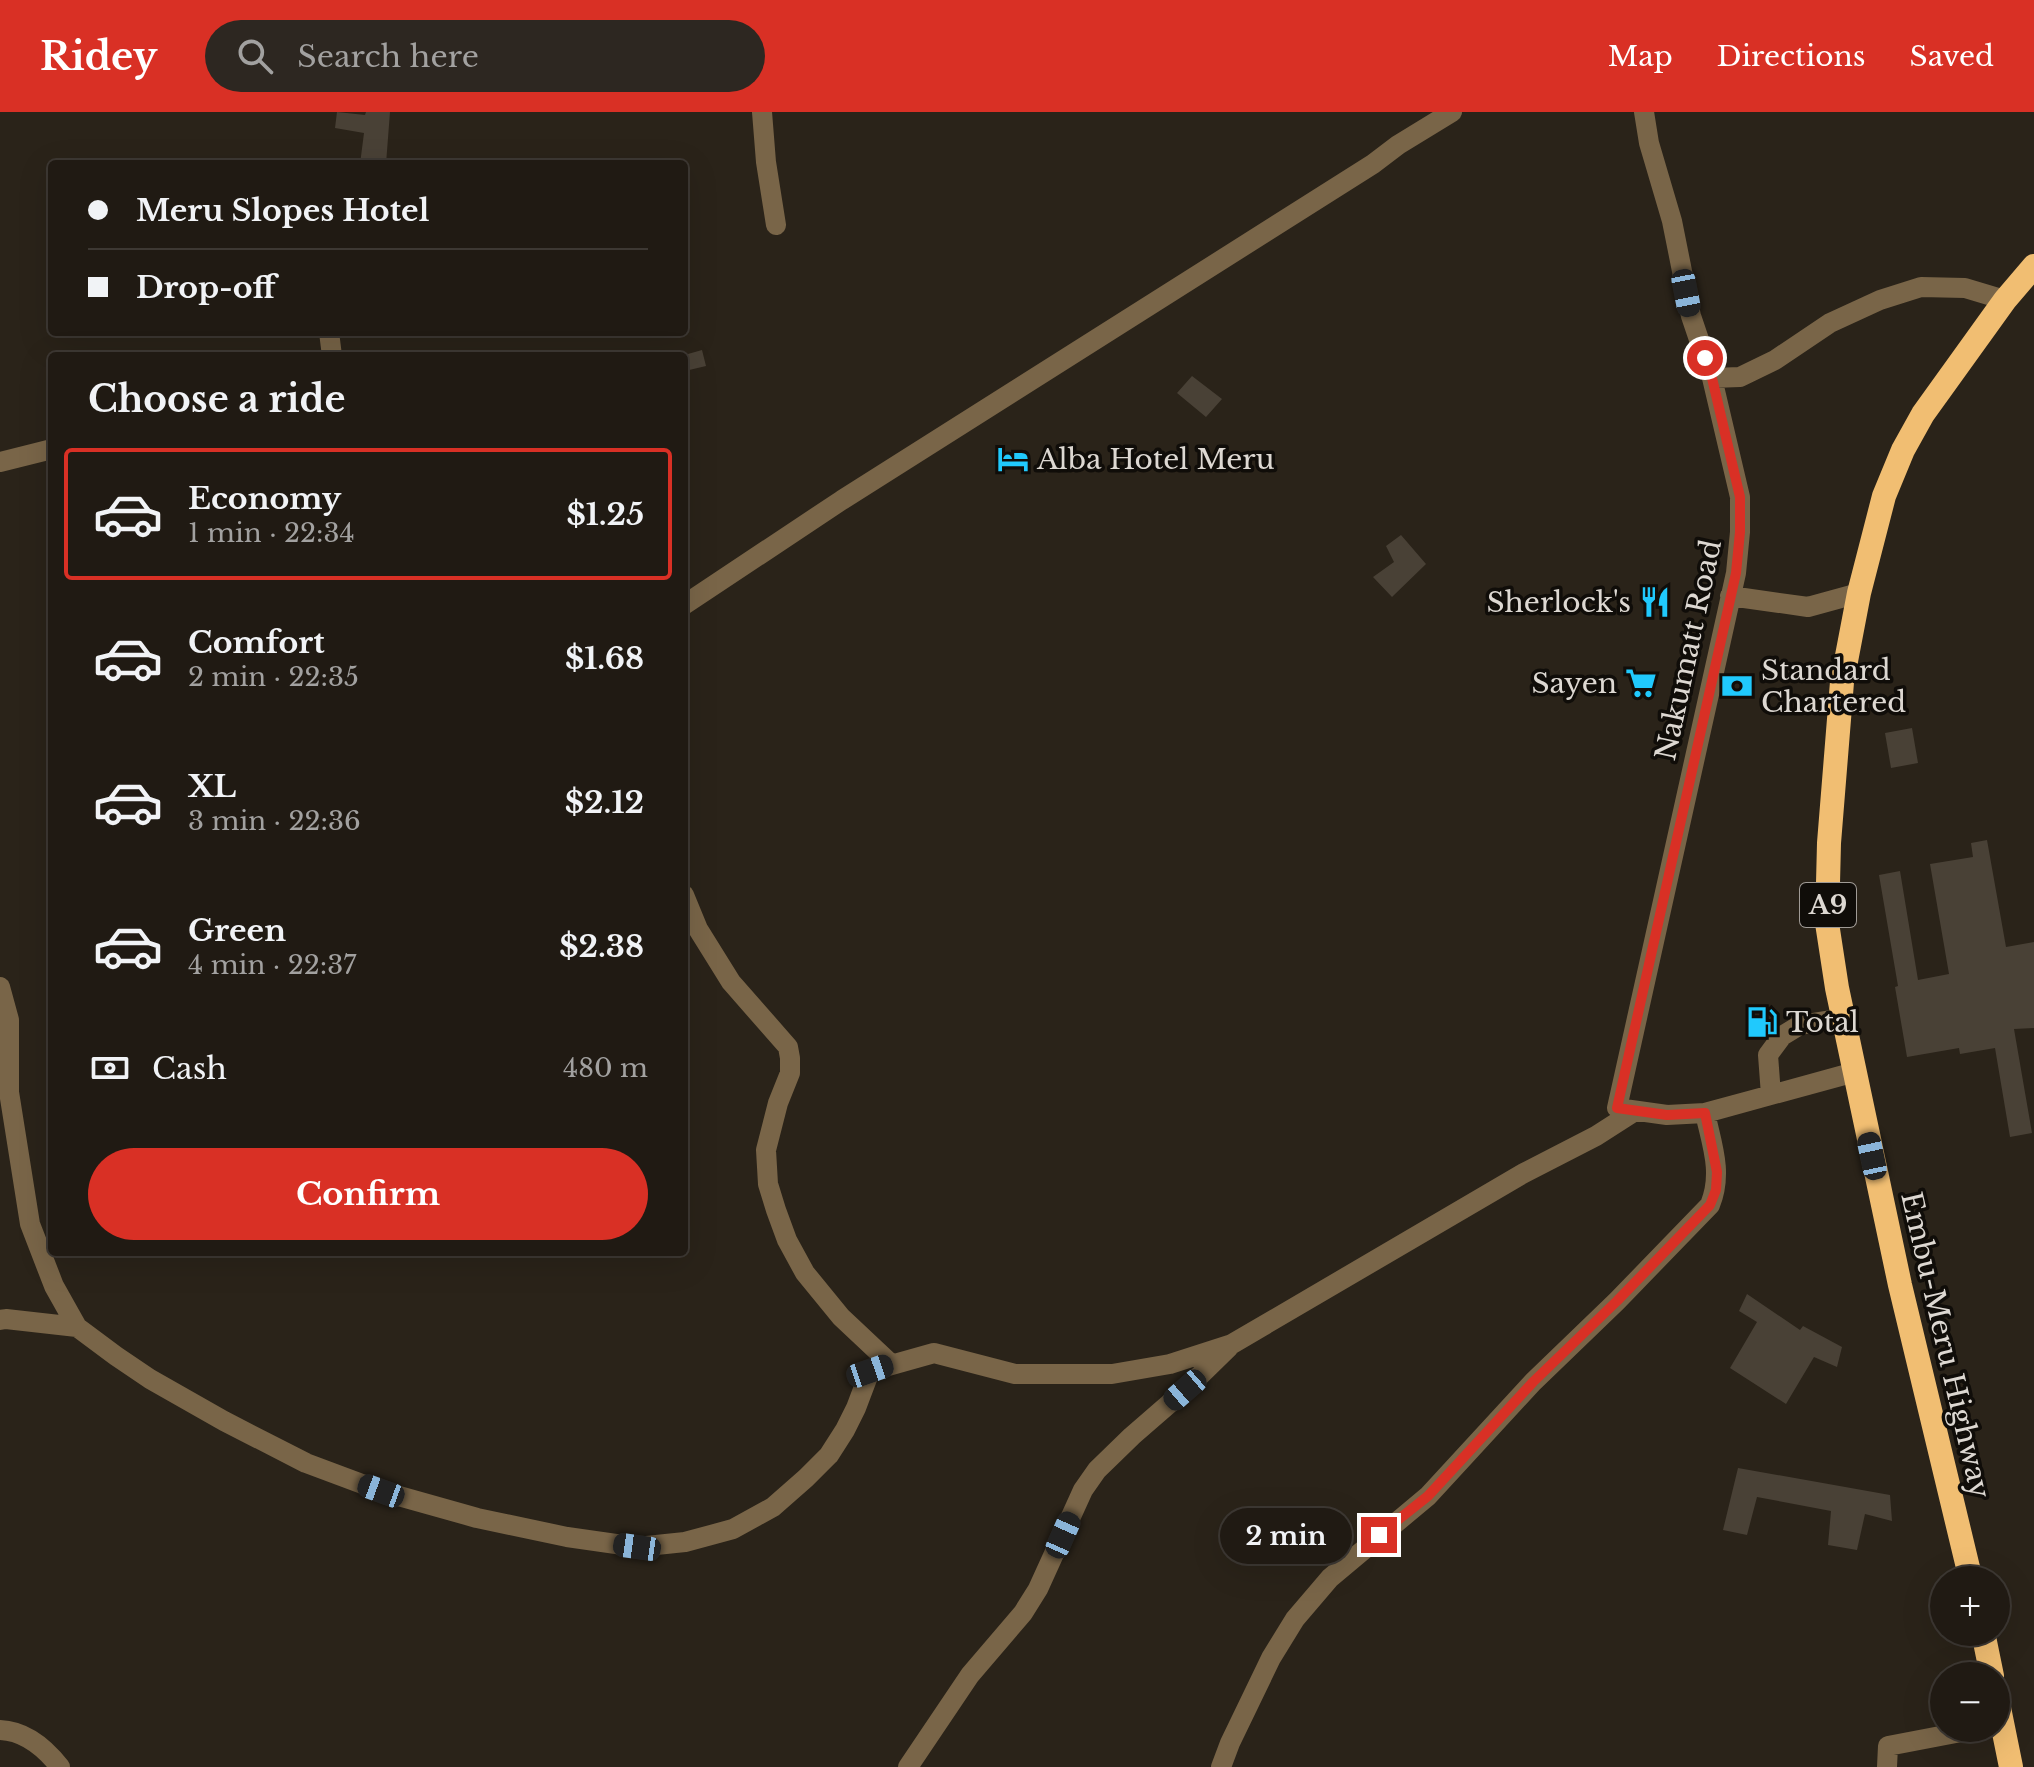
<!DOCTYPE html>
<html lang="en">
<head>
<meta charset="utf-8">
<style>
	:root { --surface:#201a13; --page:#2d2721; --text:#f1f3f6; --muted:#a2a1a0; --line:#3d3833; --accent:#d93025 }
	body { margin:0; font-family:"Libre Baskerville",serif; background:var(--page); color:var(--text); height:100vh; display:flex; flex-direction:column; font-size:30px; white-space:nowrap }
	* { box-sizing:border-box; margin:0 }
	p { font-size:26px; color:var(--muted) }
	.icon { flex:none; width:44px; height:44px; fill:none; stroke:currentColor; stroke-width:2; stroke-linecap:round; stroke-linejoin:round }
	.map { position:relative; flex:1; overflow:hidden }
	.side { position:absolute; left:48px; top:240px; width:640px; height:904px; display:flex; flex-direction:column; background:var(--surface); border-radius:8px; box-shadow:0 8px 32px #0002,0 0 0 2px var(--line) }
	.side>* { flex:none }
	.hud { position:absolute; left:48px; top:48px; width:640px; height:176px; border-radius:8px; box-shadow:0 8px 32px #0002,0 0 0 2px var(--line); display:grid; align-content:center; height:176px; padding:0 40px; background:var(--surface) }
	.fabs { position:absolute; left:1930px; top:1454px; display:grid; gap:16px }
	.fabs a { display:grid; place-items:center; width:80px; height:80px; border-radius:50%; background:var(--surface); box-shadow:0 8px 32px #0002,0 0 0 2px var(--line); font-size:40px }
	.end { position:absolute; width:36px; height:36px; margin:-18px; border:10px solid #d93025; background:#fff; box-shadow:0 0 0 4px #fff }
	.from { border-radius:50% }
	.bubble { position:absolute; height:56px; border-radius:28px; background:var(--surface); box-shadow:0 8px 32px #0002,0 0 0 2px var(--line); font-size:26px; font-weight:800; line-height:56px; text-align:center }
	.car { position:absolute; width:24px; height:48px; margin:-24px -12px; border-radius:10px; box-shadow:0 0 6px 2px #0007; background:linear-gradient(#222 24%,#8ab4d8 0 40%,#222 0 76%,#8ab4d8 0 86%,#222 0) }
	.hud b { display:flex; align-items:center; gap:28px; height:76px; font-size:30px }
	.hud b+b { border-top:2px solid var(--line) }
	.hud i { width:20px; height:20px; background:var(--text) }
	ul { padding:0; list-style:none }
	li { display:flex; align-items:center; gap:24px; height:132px; margin:0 16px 12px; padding:0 24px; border:4px solid transparent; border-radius:8px }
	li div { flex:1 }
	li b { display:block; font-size:30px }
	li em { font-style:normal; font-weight:800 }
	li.on { border-color:var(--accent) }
	li>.icon { width:72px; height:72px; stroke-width:1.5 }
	h2 { padding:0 40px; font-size:36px; line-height:96px }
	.pay { display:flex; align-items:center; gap:20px; height:88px; padding:0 40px; font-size:30px }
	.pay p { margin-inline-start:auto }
	.cta { display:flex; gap:16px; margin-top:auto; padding:16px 40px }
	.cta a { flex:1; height:92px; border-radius:48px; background:var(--accent); color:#fff; font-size:32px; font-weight:800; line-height:92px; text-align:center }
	header { display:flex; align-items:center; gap:48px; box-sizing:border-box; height:112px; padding:0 40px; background:var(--accent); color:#fff }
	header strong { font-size:38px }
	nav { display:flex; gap:44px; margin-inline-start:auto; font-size:28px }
	.search { width:560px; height:72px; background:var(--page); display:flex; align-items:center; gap:20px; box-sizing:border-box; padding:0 28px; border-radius:44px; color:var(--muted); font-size:30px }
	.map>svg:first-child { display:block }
	.building { fill:#494136 }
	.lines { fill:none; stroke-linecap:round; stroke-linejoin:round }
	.minor { stroke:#796548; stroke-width:20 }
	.highway { stroke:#f1be72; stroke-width:24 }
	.route { stroke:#d93025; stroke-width:10 }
	.labels { text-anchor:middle; stroke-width:7; stroke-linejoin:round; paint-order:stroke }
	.shield { fill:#100d09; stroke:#a09b96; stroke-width:2 }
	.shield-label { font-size:26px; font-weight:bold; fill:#ddd8d2 }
	.poi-label { font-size:28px; fill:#ddd8d2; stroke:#100d09; text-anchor:start }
	.street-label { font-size:28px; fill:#ddd8d2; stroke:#100d09 }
</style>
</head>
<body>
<header>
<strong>Ridey</strong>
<div class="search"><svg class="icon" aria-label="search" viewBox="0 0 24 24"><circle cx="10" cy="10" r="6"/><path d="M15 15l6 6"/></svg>Search here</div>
<nav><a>Map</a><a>Directions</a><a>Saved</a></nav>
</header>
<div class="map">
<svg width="2034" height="1655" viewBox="0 0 2034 1655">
	<rect width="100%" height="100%" fill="#2a2319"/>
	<path class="building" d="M 337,0 L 365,3 L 366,0 L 390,0 L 386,52 L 360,52 L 364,21 L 335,16 Z
		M 702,238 L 706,254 L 685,259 L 684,244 L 681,244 Z
		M 1192,264 L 1222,287 L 1206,305 L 1177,281 Z
		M 1401,423 L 1426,452 L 1392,485 L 1373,465 L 1394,450 L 1386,434 Z
		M 1912,616 L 1918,651 L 1891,656 L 1885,621 Z
		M 1987,728 L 2006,835 L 2034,830 L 2034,916 L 2014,917 L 2032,1021 L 2010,1025 L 1995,936 L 1960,942 L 1959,936 L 1907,945 L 1895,875 L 1898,874 L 1879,763 L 1900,759 L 1918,868 L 1949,862 L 1930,752 L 1973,745 L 1971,731 Z
		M 1747,1182 L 1800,1218 L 1803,1214 L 1842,1235 L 1837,1255 L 1814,1245 L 1786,1292 L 1730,1256 L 1757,1210 L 1739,1199 Z
		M 1738,1356 L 1890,1383 L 1892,1409 L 1865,1402 L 1857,1438 L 1828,1433 L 1831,1399 L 1757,1385 L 1747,1423 L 1723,1418 Z"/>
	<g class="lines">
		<path class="minor" d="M 762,0 L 766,50 L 776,113
			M 1644,0 L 1649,31 L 1672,109 L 1691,204 L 1712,266 L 1740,385 L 1740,420 L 1736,461 L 1617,996 L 1667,1003 L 1705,1001 L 1855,960
			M 329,220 L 332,244
			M 1712,266 L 1740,265 L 1775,248 L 1830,211 L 1880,188 L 1921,175 L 1965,176 L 2005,188
			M 0,350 L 52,337
			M 1730,484 L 1808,495 L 1859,481
			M 684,493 L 842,388 L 1373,52 L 1398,33 L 1452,0
			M 684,783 L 698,817 L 731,870 L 788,935 L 790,946 L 790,961 L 778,991 L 766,1038 L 768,1072 L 776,1098 L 787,1128 L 805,1161 L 841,1205 L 891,1252
			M 0,875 L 9,908 L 9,980 L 30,1112 L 54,1174 L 77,1215 L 116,1244 L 150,1267 L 224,1309 L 306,1351 L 381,1379 L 477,1406 L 567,1425 L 637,1435 L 685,1430 L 733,1417 L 773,1395 L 806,1366 L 829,1343 L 845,1318 L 856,1296 L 870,1259 L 934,1241 L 1015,1262 L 1112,1262 L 1170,1252 L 1232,1232 L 1524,1061 L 1596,1024 L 1635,999
			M 1771,983 L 1768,943 L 1782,924 L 1800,913 L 1843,906
			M 0,1208 L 6,1207 L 77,1215
			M 0,1618 C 26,1619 45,1636 60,1655
			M 908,1655 L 970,1563 L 1023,1501 L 1038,1477 L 1083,1378 L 1097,1358 L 1132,1324 L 1185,1278 L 1229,1235
			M 1221,1655 L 1230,1631 L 1271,1546 L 1295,1507 L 1330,1466 L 1428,1384 L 1533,1270 L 1617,1189 L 1710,1093 C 1723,1061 1712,1033 1705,1001
			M 1887,1655 L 1888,1634 L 1982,1616"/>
		<path class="highway" d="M 1971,1468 L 1900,1173 L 1837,876 L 1827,811 L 1829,731 L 1842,570 L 1859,481 L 1884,384 L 1903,338 L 1923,302 L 2005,188 L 2034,154
			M 1983,1520 L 1992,1564
			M 1996,1581 L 2011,1655"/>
	</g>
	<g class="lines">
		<path class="route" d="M 1379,1423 L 1428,1384 L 1533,1270 L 1617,1189 L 1710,1093 L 1716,1078 L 1717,1060 L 1705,1001 L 1667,1003 L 1617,996 L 1736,461 L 1740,420 L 1740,385 L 1712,266 L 1705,246"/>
	</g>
	<defs>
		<symbol id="hotel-bare" viewBox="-9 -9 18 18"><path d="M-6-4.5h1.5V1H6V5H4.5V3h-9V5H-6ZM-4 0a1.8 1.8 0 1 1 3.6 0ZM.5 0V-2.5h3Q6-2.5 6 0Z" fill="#20c9fd" stroke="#100d09" stroke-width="2.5" paint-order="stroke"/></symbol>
		<symbol id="restaurant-bare" viewBox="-9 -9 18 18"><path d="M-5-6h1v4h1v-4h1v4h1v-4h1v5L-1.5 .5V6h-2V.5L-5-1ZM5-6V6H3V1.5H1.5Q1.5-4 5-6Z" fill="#20c9fd" stroke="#100d09" stroke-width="2.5" paint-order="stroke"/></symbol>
		<symbol id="supermarket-bare" viewBox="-9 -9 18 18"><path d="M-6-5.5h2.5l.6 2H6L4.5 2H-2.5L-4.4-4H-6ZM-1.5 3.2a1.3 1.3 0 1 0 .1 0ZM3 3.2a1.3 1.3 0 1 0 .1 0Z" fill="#20c9fd" stroke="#100d09" stroke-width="2.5" paint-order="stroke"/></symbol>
		<symbol id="bank-bare" viewBox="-9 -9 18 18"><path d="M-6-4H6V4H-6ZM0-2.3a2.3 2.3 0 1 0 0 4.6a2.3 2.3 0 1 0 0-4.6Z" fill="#20c9fd" stroke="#100d09" stroke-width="2.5" paint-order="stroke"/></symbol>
		<symbol id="fuel-bare" viewBox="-9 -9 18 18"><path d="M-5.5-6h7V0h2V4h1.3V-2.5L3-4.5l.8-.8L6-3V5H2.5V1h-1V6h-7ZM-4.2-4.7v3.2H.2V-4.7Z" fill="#20c9fd" stroke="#100d09" stroke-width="2.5" paint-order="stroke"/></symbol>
	</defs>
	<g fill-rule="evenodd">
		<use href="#hotel-bare" x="991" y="325" width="44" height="44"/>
		<use href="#restaurant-bare" x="1633" y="468" width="44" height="44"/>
		<use href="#supermarket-bare" x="1619" y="549" width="44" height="44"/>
		<use href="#bank-bare" x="1715" y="552" width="44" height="44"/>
		<use href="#fuel-bare" x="1740" y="888" width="44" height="44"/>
	</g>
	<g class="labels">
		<rect class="shield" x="1800" y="771" width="56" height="44" rx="6"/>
		<g class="shield-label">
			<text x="1828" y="802">A9</text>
		</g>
		<g class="poi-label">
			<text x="1037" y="357">Alba Hotel Meru</text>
			<text x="1631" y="500" text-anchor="end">Sherlock's</text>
			<text x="1761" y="568">Standard<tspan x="1761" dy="32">Chartered</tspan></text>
			<text x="1617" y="581" text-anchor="end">Sayen</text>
			<text x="1786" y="920">Total</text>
		</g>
		<g class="street-label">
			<text transform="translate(1688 538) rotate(-78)" y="10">Nakumatt Road</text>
			<text transform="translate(1946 1233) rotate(77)" y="10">Embu-Meru Highway</text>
		</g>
	</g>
</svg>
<div class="fabs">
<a>+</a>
<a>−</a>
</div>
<i class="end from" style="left:1705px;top:246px"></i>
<i class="end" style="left:1379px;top:1423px"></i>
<div class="bubble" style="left:1220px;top:1396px;width:132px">2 min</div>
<i class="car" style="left:1686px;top:181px;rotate:169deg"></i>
<i class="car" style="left:1872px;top:1044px;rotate:348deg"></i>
<i class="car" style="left:870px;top:1259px;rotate:71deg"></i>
<i class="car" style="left:1185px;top:1278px;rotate:229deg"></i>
<i class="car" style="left:381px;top:1379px;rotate:290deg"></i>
<i class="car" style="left:1063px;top:1423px;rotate:24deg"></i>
<i class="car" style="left:637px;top:1435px;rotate:278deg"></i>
<div class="hud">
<b><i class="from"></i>Meru Slopes Hotel</b>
<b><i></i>Drop-off</b>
</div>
<section class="side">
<h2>Choose a ride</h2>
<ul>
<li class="on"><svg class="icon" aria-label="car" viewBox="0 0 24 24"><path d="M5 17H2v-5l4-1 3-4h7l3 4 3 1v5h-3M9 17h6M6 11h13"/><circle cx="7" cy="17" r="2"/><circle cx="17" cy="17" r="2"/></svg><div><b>Economy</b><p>1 min · 22:34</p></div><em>$1.25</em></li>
<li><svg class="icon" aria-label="car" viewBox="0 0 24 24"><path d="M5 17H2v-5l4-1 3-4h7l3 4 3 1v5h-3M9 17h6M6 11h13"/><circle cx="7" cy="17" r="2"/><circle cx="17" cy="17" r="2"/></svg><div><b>Comfort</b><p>2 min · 22:35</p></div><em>$1.68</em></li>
<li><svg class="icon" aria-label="car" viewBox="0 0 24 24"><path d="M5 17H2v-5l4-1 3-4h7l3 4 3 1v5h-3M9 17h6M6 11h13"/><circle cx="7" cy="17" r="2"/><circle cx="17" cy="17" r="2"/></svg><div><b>XL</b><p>3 min · 22:36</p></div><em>$2.12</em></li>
<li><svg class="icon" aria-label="car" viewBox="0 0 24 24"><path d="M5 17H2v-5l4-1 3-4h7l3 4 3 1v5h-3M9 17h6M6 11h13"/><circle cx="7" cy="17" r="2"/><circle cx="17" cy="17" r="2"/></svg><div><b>Green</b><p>4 min · 22:37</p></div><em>$2.38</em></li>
</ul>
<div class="pay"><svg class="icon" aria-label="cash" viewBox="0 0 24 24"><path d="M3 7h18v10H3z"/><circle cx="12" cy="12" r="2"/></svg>Cash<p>480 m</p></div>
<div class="cta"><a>Confirm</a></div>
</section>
</div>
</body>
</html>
